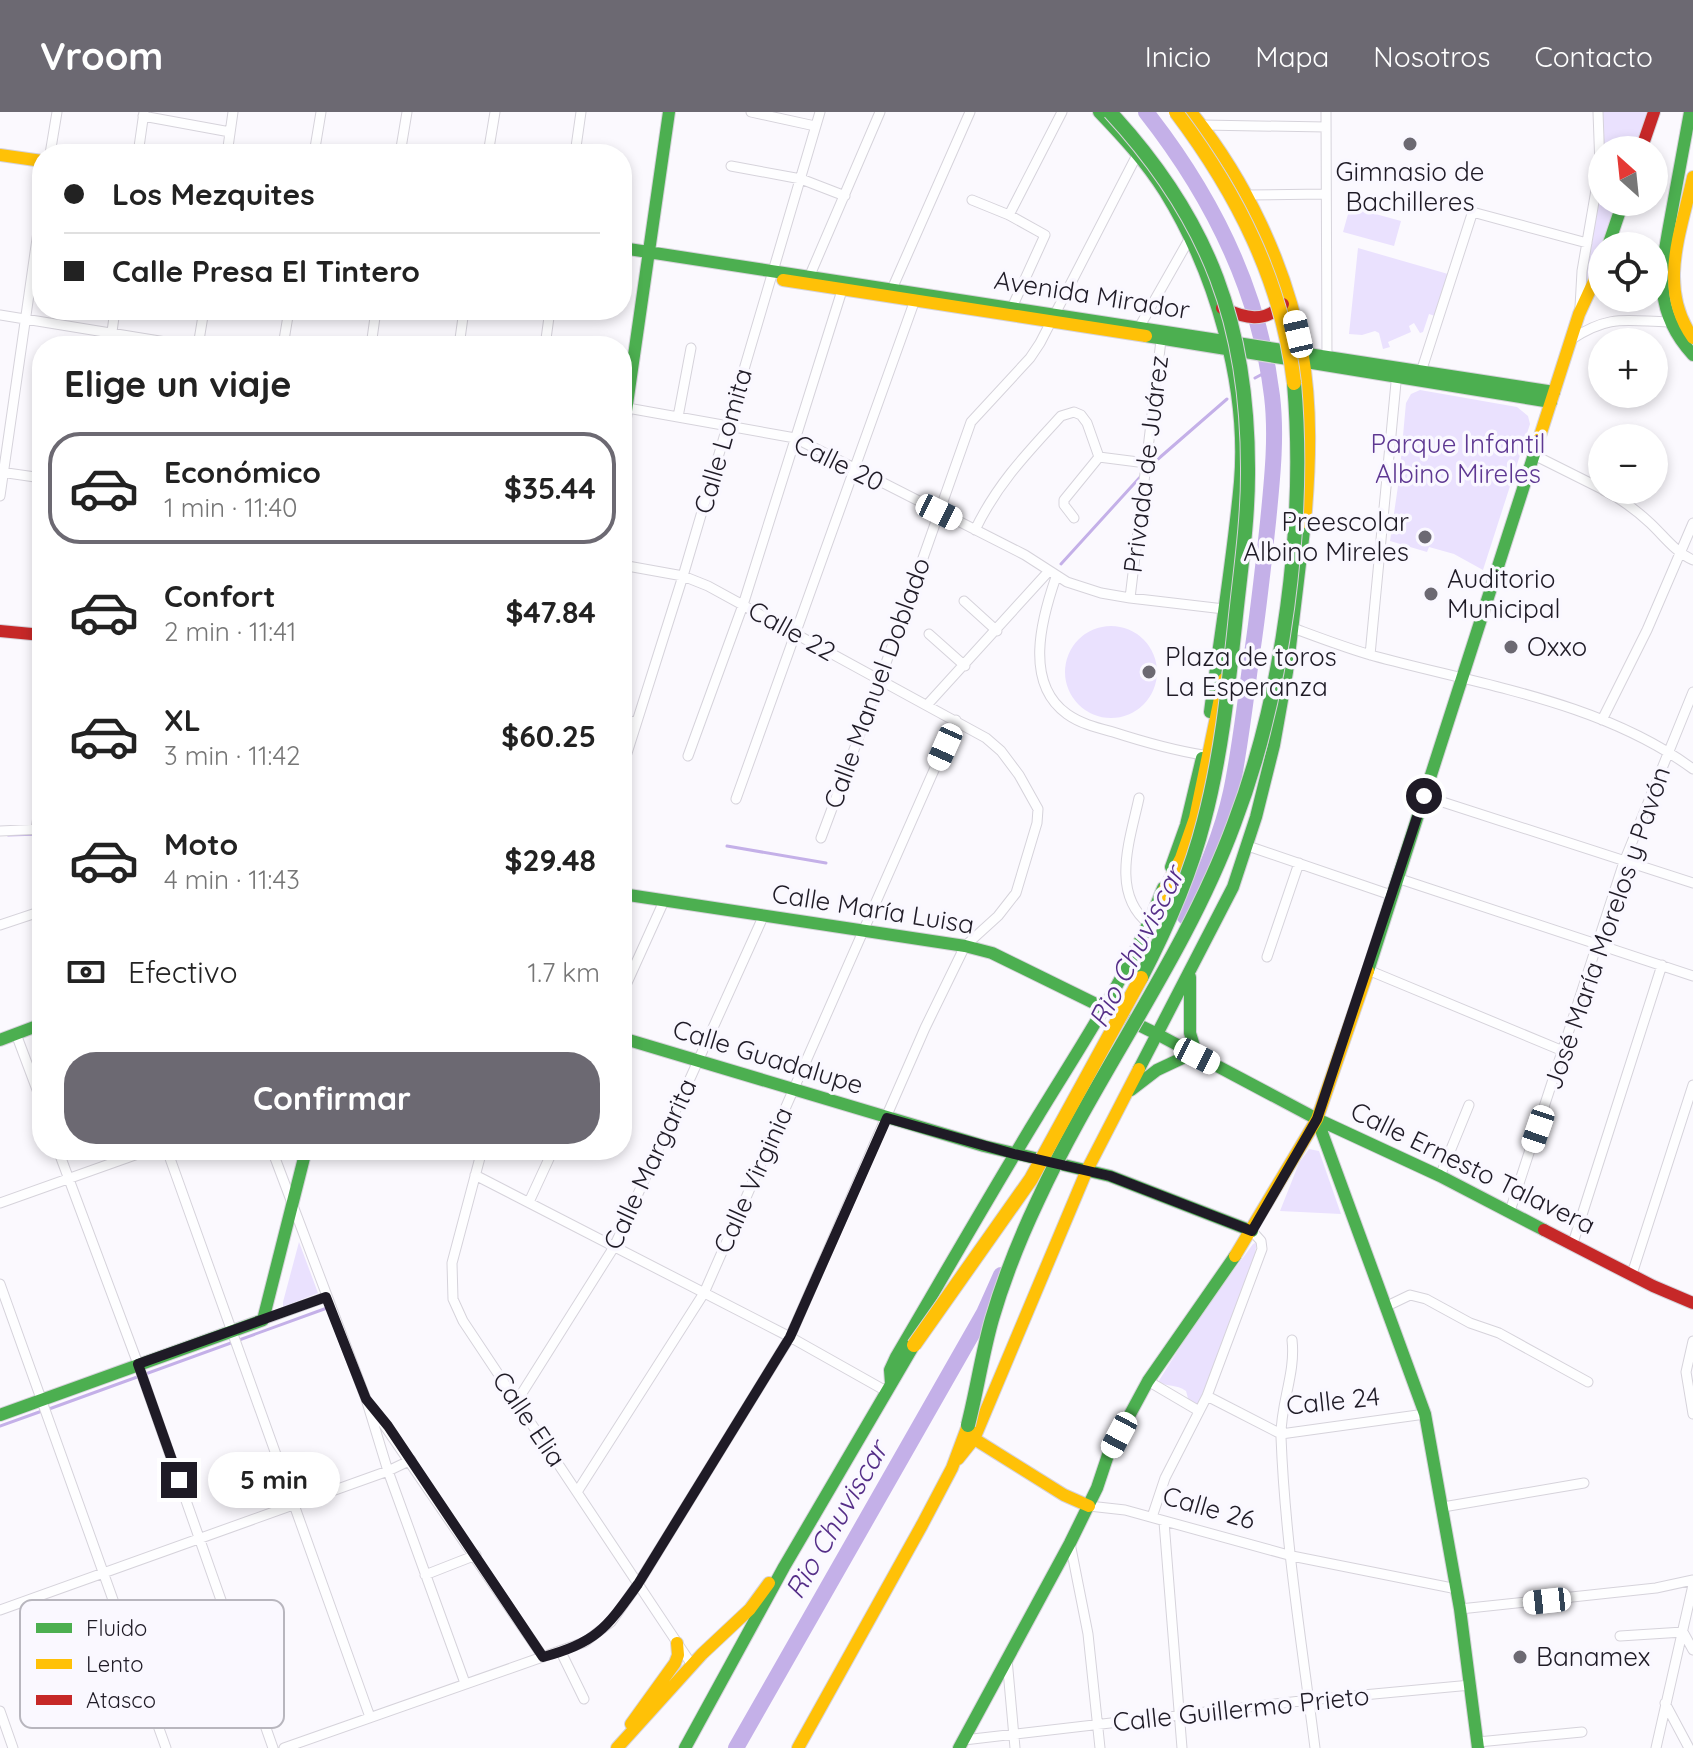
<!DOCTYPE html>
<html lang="es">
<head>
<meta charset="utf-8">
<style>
	:root { --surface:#fff; --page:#f6f6f6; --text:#222; --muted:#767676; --line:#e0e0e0; --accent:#6c6972 }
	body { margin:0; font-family:Quicksand,sans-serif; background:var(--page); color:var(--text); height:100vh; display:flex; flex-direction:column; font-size:30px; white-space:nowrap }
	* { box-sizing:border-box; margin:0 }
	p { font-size:26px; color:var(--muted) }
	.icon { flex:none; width:44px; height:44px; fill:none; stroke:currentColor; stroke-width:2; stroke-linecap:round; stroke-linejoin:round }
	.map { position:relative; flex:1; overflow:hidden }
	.panel { position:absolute; left:32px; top:224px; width:600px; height:824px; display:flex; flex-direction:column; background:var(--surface); border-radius:32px; box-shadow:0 4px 12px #0003 }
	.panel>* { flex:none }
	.banner { position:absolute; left:32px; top:32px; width:600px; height:176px; border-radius:32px; box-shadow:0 4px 12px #0003; display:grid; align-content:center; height:176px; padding:0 32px; background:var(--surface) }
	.needle { width:52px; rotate:333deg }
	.tools { position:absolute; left:1588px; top:24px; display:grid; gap:16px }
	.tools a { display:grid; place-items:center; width:80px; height:80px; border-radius:50%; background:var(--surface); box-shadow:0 4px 12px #0003; font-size:40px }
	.end { position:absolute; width:36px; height:36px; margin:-18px; border:10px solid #1f1b26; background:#fff; box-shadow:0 0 0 4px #fff }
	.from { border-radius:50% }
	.bubble { position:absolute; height:56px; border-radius:28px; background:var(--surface); box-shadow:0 4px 12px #0003; font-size:26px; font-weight:700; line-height:56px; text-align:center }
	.car { position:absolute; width:24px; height:48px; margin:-24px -12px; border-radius:10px; box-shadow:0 0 6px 2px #0007; background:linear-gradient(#fff 24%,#345 0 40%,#fff 0 76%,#345 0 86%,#fff 0) }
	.banner b { display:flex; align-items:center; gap:28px; height:76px; font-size:30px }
	.banner b+b { border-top:2px solid var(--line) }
	.banner i { width:20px; height:20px; background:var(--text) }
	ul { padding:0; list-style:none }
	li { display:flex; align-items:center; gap:24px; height:112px; margin:0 16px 12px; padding:0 16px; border:4px solid transparent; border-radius:32px }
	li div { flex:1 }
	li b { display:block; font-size:30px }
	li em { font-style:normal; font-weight:700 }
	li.on { border-color:var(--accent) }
	li>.icon { width:72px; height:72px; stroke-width:1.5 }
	h2 { padding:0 32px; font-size:36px; line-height:96px }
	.pay { display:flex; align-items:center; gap:20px; height:88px; padding:0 32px; font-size:30px }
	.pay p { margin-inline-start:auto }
	.cta { display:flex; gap:16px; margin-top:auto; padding:16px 32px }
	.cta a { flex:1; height:92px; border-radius:32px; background:var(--accent); color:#fff; font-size:32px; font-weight:700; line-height:92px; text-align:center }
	header { display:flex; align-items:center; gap:48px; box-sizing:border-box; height:112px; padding:0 40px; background:var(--accent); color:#fff }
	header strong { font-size:38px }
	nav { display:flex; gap:44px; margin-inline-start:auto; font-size:28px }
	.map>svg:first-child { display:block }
	.green { fill:#eae1fe }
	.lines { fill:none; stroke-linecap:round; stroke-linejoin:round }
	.stream { stroke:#c4b0e8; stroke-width:3 }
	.river { stroke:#c4b0e8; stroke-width:16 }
	.street-casing { stroke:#d6d3db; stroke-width:11 }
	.fast-casing { stroke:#d6d3db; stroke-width:14 }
	.slow-casing { stroke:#d6d3db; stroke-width:14 }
	.jam-casing { stroke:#d6d3db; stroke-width:14 }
	.street { stroke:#fefeff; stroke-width:9 }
	.fast { stroke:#4caf50; stroke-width:12 }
	.slow { stroke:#ffc107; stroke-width:12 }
	.jam { stroke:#c62828; stroke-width:12 }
	.fast-bridge-casing { stroke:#d6d3db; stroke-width:16; stroke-linecap:butt }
	.slow-bridge-casing { stroke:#d6d3db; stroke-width:16; stroke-linecap:butt }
	.fast-bridge { stroke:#4caf50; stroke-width:14 }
	.slow-bridge { stroke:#ffc107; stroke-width:14 }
	.route { stroke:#1f1b26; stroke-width:10 }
	.poi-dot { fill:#6c6972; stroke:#faf8ff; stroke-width:3 }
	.labels { text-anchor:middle; stroke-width:7; stroke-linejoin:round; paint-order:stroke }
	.poi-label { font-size:26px; fill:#1f1b26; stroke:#faf8ff; text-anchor:start }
	.street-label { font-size:26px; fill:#1f1b26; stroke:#faf8ff }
	.park-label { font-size:26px; fill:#5e3892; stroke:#faf8ff }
	.water-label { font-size:28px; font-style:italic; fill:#552e88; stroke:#faf8ff }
	.key { fill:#faf8ff; stroke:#b8b6be; stroke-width:2 }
	.key-label { font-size:22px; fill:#1f1b26 }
</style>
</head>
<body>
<header>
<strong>Vroom</strong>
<nav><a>Inicio</a><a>Mapa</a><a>Nosotros</a><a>Contacto</a></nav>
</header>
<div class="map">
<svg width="1693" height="1636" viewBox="0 0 1693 1636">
	<rect width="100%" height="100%" fill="#fbf9fe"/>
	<path class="green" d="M 1597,0 L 1654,0 L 1641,38 L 1602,38 L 1602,90 L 1623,90 L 1608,134 L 1602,134 L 1602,152 L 1579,202 L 1600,55 Z
		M 1350,95 L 1401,109 L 1394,134 L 1343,120 Z
		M 1358,136 L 1448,162 L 1435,204 L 1429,202 L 1423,220 L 1420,221 L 1414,211 L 1409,214 L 1411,220 L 1388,230 L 1390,235 L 1383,237 L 1379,221 L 1375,219 L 1362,223 L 1349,222 Z
		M 1420,278 L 1517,295 L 1528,304 L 1530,312 L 1483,458 L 1454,442 L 1429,435 L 1427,440 L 1390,429 L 1399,367 L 1406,291 L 1411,282 Z
		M1065 560a46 46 0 1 1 92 0a46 46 0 1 1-92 0Z
		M 1309,1037 L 1319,1039 L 1341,1102 L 1280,1099 L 1299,1051 Z
		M 299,1130 L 318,1181 L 283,1195 L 283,1190 Z
		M 1257,1130 L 1252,1157 L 1198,1293 L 1189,1290 L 1186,1279 C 1176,1272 1168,1275 1158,1270 L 1199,1205 L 1253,1132 Z"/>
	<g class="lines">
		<path class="stream" d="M 1255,266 L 1268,259
			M 1150,354 L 1227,287
			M 1061,452 L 1142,363
			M 8,723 L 42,722
			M 727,734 L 826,751
			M 49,1297 L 327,1196
			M 0,1314 L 42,1299"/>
		<path class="river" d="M 1146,0 C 1212,84 1259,177 1272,284 C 1277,325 1272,369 1268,410 C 1263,457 1258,503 1251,548 C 1245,592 1240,637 1231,680 C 1222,722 1203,765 1185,805
			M 736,1636 L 984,1201 L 1001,1163"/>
		<defs>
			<path id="street" d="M 751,0 L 815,14
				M 1326,0 L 1327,250
				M 143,4 L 230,20
				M 1202,13 L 1326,15
				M 50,42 L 57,0
				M 138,42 L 144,0
				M 227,42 L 233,0
				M 314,42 L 321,0
				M 400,42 L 407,0
				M 488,42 L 495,0
				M 575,42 L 581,0
				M 731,54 L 801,67 L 845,84
				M 1245,83 L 1325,82
				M 972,88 L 1009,103 L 1045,123 L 1009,202
				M 1009,103 L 1062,0
				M 810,163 L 880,0
				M 892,177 L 970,0
				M 1580,195 L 1582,159 L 1600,55 L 1598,0
				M 0,203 L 190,234
				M 1137,219 L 1191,124
				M 1572,227 C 1610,202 1626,209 1668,210
				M 110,234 L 115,198
				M 198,234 L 204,198
				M 283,234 L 289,198
				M 371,234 L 376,198
				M 459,234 L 464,198
				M 545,234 L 550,198
				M 1420,263 L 1472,102 L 1476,101 L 1587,131
				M 622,295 L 795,326 L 1025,443 L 1067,470 L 1101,481 L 1130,486 L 1224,497
				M 678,305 L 691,236
				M 1534,343 L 1602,377
				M 0,360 L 42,366
				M 1603,378 C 1620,386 1636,398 1650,411 C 1664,424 1675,440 1693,448
				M 0,384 L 42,92
				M 1074,406 L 1064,393 L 1064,388 L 1099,345
				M 975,418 C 997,372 1027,341 1061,304 L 1074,300 L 1081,303 L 1087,311 L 1099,345 L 1146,351
				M 1056,465 C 1041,508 1024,571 1067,602 C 1081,612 1098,616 1113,620 C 1144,630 1172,638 1203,643
				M 1130,486 L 1162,220
				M 964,489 L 997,519
				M 1293,516 C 1320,526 1346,536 1374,544 C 1481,573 1602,590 1693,657
				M 929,522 L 965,554
				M 1370,543 L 1397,260
				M 927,593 L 1048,460
				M 622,608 L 636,610
				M 1602,608 L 1647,518 L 1693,411
				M 688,644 L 743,493 L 844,172
				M 622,657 L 683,464 L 820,0
				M 1424,684 L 1693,771
				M 1139,686 C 1130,728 1110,781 1149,812
				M 736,687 L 916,185
				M 36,717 L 42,679
				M 0,719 L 42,717
				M 821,726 L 880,568 L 971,310 L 1030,246 L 1040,231 L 1138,41
				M 1248,734 L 1391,783
				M 1397,766 L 1693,864
				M 0,813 L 42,799
				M 1267,845 L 1299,751
				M 1368,858 L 1563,939
				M 622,882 L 664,789
				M 16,922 L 42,991
				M 58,1038 L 138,1252 L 273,1636
				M 167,1038 L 370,1605
				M 272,1038 L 366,1287 L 388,1359 L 465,1571
				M 482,1038 L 452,1151 L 453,1187 L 463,1209 L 692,1553
				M 475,1063 L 790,1225 L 886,1279
				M 1440,1064 L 1469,993
				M 529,1090 L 553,1038
				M 0,1091 L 149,1038
				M 1510,1099 L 1624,750 L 1693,580
				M 1573,1131 L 1662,853
				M 1632,1162 L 1693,973
				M 0,1172 L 166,1636
				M 1385,1195 L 1410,1183 L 1426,1187 L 1470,1211 L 1499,1221 L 1588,1270
				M 263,1208 L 326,1185
				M 1292,1228 C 1296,1261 1280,1293 1281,1325 C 1285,1429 1302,1533 1315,1636
				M 1693,1229 L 1686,1260 L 1693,1302
				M 1148,1269 L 1199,1299
				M 1207,1284 L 1281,1322 L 1425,1302
				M 517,1289 L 614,1135 L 763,805
				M 371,1294 L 543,1545
				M 577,1380 L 704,1181 L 956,608
				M 1089,1394 L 1125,1398 L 1292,1444 L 1457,1477
				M 1443,1395 L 1584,1371
				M 1152,1405 L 1165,1366 L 1207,1284 L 1262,1137 L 1261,1129 L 1252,1119
				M 1164,1410 L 1182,1636
				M 1070,1431 L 1088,1522 L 1100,1636
				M 425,1463 L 476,1443
				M 1460,1497 L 1656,1476 L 1693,1468
				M 0,1498 L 388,1359 L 411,1348
				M 1620,1524 L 1683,1520 L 1693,1538
				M 561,1540 L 584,1587
				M 1007,1547 L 1015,1636
				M 1665,1591 L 1689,1636
				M 0,1599 L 13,1636
				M 964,1628 L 1309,1588 L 1471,1573
				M 1478,1630 L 1582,1620
				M 284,1636 L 585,1530 L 611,1510 L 638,1472 L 790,1225 L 925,916 L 965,834 L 998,804 L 1016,781 L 1037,711 L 1038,697 L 1019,663 L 1001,639 L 986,626 L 708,474 L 683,464 L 622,453
				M 1656,1636 L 1693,1473"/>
			<path id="fast" d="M 1099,0 C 1123,25 1146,50 1165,80 C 1215,161 1248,274 1240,370 C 1233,447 1220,524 1210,600
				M 1690,0 C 1684,33 1678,65 1672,98 C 1662,154 1650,196 1693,243
				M 1608,134 L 1623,90
				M 622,136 L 1554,280
				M 1146,224 L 1551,290
				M 622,327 L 669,0
				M 1171,755 L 1186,713 L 1202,646
				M 622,782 L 965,834 L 992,841 L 1155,921 L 1317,1007 L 1440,1064 L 1544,1118
				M 1368,859 L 1538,330
				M 1190,865 L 1190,921 L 1197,944
				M 622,926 L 984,1034 L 1110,1064 L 1252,1119
				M 0,928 L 42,912
				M 1139,957 L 1233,775 L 1256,705 L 1274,633 L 1287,560 L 1305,410
				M 1131,978 L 1157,958 L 1191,942
				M 1317,1007 L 1425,1302 L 1460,1497 L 1478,1636
				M 891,1271 L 890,1258 L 896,1245 C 943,1165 989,1084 1038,1004 C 1083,930 1132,858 1163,776
				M 0,1303 L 263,1208 L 306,1038
				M 685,1636 L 784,1455 L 914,1233
				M 959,1636 L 1070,1431 L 1097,1376 L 1108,1343 L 1148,1269 L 1235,1144"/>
			<path id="slow" d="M 1191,0 C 1245,66 1287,154 1302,238 C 1312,295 1310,353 1305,410
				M 0,43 L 42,49
				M 1693,65 C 1681,120 1657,176 1693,226
				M 783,168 L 1146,224
				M 1538,330 L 1579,202 L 1602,152
				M 1161,784 L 1181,746 L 1195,706 L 1224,567
				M 1235,1144 L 1317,1007 L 1368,859
				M 968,1323 L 1064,1383 L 1089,1394
				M 958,1347 L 974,1327 L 1087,1058 L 1139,957
				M 631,1612 L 675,1551 L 678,1543 L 677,1531
				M 617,1636 L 702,1542 L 750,1497 L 769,1471
				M 798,1636 L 922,1413 L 952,1356 L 968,1313"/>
			<path id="jam" d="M 1641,38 L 1654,0
				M 1222,196 C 1245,206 1264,212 1283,192
				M 0,519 L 42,523
				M 1544,1118 L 1653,1174 L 1693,1191"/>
		</defs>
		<use href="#street" class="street-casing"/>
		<use href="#fast" class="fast-casing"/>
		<use href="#slow" class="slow-casing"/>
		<use href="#jam" class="jam-casing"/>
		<use href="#street" class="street"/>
		<use href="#fast" class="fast"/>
		<use href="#slow" class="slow"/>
		<use href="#jam" class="jam"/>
		<defs>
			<path id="fast-bridge" d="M 1110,0 C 1210,108 1249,215 1248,362 C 1248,412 1240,463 1235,513 C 1228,579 1221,645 1204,709 C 1190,764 1167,816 1141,866
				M 968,1313 C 977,1278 982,1242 992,1207 C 1004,1166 1020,1126 1038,1088 C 1097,960 1185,845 1234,712 C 1284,581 1306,411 1294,271"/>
			<path id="slow-bridge" d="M 1176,0 C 1237,81 1282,169 1294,271
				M 914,1233 L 1031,1067 L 1141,866"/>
		</defs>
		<use href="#fast-bridge" class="fast-bridge-casing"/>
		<use href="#slow-bridge" class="slow-bridge-casing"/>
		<use href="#fast-bridge" class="fast-bridge"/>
		<use href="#slow-bridge" class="slow-bridge"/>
	</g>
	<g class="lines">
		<path class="route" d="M 179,1368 L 138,1252 L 326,1185 L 366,1287 L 388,1314 L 543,1545 C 597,1531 607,1515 638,1472 L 790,1225 L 887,1006 L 1014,1042 L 1110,1064 L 1252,1119 L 1317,1007 L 1424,684"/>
	</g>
	<g class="poi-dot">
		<circle cx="1410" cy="32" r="8"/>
		<circle cx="1425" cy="425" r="8"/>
		<circle cx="1431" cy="482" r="8"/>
		<circle cx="1511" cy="535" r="8"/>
		<circle cx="1149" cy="560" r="8"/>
		<circle cx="1520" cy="1545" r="8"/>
	</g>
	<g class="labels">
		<g class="poi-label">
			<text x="1410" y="69" text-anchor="middle">Gimnasio de<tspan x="1410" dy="30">Bachilleres</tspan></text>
			<text x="1409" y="419" text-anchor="end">Preescolar<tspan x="1409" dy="30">Albino Mireles</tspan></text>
			<text x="1447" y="476">Auditorio<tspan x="1447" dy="30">Municipal</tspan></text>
			<text x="1527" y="544">Oxxo</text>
			<text x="1165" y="554">Plaza de toros<tspan x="1165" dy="30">La Esperanza</tspan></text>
			<text x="1536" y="1554">Banamex</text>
		</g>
		<g class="street-label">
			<text transform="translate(1092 183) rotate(9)" y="9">Avenida Mirador</text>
			<text transform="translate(723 329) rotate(-74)" y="9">Calle Lomita</text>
			<text transform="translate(839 351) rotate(26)" y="9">Calle 20</text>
			<text transform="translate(1146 352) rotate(-83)" y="9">Privada de Juárez</text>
			<text transform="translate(792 519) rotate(29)" y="9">Calle 22</text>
			<text transform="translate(877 571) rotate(-70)" y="9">Calle Manuel Doblado</text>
			<text transform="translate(873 797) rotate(9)" y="9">Calle María Luisa</text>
			<text transform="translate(1607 816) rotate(-71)" y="9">José María Morelos y Pavón</text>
			<text transform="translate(768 945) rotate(17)" y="9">Calle Guadalupe</text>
			<text transform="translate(650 1052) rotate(-65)" y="9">Calle Margarita</text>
			<text transform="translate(1473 1056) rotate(26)" y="9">Calle Ernesto Talavera</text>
			<text transform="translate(753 1068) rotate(-66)" y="9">Calle Virginia</text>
			<text transform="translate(1333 1289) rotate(-6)" y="9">Calle 24</text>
			<text transform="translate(529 1307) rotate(56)" y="9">Calle Elia</text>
			<text transform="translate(1209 1396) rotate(16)" y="9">Calle 26</text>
			<text transform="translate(1241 1597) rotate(-6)" y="9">Calle Guillermo Prieto</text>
		</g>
		<g class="park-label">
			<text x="1458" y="341">Parque Infantil<tspan x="1458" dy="30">Albino Mireles</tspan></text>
		</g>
		<g class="water-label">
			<text transform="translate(1136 835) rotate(-63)" y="10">Rio Chuviscar</text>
			<text transform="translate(836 1408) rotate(-60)" y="10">Rio Chuviscar</text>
		</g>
	</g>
	<rect x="20" y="1488" width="264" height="128" rx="12" class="key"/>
	<rect x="36" y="1511" width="36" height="10" fill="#4caf50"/>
	<rect x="36" y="1547" width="36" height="10" fill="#ffc107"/>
	<rect x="36" y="1583" width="36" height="10" fill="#c62828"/>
	<g class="key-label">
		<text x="86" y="1524">Fluido</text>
		<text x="86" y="1560">Lento</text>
		<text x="86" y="1596">Atasco</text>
	</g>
</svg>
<div class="tools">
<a><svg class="needle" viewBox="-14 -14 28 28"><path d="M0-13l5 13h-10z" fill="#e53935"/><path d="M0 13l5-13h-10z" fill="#767676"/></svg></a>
<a><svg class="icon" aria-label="locate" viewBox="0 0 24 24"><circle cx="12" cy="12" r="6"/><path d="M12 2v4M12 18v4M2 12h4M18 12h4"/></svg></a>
<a>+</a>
<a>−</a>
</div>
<i class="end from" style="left:1424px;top:684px"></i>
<i class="end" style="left:179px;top:1368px"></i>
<div class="bubble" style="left:208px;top:1340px;width:132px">5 min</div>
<i class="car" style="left:1298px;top:222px;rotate:347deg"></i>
<i class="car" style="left:939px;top:400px;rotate:116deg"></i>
<i class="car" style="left:945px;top:635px;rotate:204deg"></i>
<i class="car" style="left:1197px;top:944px;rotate:117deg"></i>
<i class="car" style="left:1538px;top:1017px;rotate:199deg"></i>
<i class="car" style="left:1119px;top:1323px;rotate:208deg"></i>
<i class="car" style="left:1547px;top:1489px;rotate:264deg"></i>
<div class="banner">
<b><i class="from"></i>Los Mezquites</b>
<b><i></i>Calle Presa El Tintero</b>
</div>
<section class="panel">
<h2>Elige un viaje</h2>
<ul>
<li class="on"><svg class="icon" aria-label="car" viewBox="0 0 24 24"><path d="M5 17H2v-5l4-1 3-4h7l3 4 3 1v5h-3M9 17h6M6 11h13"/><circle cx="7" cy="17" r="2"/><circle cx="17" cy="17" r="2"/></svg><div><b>Económico</b><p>1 min · 11:40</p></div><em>$35.44</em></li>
<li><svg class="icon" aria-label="car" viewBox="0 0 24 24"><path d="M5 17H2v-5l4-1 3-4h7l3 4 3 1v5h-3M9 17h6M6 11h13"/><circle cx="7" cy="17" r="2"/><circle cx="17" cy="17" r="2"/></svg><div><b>Confort</b><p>2 min · 11:41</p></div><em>$47.84</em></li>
<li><svg class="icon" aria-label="car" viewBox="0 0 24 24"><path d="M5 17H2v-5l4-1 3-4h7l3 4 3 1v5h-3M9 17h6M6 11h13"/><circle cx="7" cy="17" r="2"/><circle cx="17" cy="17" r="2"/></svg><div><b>XL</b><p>3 min · 11:42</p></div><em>$60.25</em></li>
<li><svg class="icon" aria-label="car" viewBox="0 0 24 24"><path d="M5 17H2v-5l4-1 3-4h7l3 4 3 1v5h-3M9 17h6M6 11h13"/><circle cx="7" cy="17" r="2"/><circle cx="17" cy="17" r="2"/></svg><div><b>Moto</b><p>4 min · 11:43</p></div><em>$29.48</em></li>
</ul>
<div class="pay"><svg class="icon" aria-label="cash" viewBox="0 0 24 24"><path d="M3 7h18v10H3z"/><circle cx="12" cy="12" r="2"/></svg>Efectivo<p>1.7 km</p></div>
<div class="cta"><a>Confirmar</a></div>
</section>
</div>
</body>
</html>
